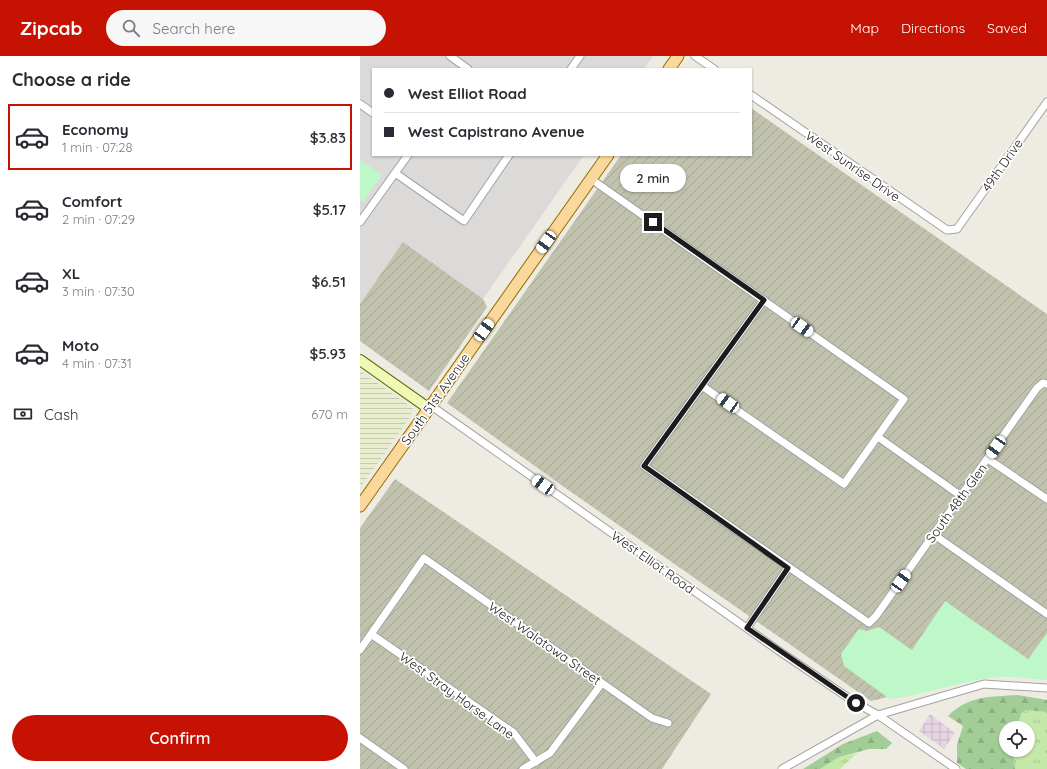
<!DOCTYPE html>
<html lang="en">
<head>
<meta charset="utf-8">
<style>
	:root { --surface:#fff; --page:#f7f7f7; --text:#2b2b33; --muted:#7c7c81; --line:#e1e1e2; --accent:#c61203 }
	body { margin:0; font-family:Quicksand,sans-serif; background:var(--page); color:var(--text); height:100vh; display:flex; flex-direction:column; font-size:15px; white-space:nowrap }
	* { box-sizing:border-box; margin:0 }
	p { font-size:13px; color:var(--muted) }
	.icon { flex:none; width:22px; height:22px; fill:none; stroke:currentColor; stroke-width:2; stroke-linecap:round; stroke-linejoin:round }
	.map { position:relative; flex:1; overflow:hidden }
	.details { display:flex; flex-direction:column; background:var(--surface); width:360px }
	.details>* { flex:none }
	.banner { position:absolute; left:12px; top:12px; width:380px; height:88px; border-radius:0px; box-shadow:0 1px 3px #0004; display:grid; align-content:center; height:88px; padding:0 12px; background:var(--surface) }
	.tools { position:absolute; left:639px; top:665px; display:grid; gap:8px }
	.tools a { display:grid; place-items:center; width:36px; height:36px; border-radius:50%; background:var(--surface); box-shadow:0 1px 3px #0004; font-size:20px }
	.end { position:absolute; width:18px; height:18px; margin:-9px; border:5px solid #1c1c1c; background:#fff; box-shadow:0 0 0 2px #fff }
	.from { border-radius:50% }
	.bubble { position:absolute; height:28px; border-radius:14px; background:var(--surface); box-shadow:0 1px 3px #0004; font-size:13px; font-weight:600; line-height:28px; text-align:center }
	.car { position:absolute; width:12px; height:24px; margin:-12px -6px; border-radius:5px; box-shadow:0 0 3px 1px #0007; background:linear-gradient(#fff 24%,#345 0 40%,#fff 0 76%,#345 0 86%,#fff 0) }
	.banner b { display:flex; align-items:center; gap:14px; height:38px; font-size:15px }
	.banner b+b { border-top:1px solid var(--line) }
	.banner i { width:10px; height:10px; background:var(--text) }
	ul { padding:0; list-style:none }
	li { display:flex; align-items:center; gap:12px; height:66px; margin:0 8px 6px; padding:0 4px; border:2px solid transparent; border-radius:0px }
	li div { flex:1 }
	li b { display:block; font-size:15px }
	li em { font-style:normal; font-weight:600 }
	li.on { border-color:var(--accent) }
	li>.icon { width:36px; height:36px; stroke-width:1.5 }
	h2 { padding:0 12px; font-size:18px; line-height:48px }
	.pay { display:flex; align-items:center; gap:10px; height:44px; padding:0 12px; font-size:15px }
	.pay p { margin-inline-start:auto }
	.cta { display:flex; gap:8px; margin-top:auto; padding:8px 12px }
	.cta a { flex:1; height:46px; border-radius:24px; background:var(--accent); color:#fff; font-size:16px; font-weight:600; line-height:46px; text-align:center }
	header { display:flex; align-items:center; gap:24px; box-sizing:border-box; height:56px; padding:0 20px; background:var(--accent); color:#fff }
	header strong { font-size:19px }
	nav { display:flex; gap:22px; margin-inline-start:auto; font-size:14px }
	.search { width:280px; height:36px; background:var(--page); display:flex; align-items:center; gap:10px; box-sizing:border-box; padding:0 14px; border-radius:22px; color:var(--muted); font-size:15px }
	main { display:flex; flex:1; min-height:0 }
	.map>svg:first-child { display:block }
	.residential { fill:#dbdad9 }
	.industrial { fill:url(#industrial-grid) }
	.construction { fill:url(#construction-furrows) }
	.farmland { fill:url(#farmland-rules) }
	.grass { fill:url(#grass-tufts) }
	.forest { fill:url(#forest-firs) }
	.park { fill:#bff8c8 }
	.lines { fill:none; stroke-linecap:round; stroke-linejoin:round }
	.street-casing { stroke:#a3a3a3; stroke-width:9 }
	.secondary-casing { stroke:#5d7106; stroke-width:12 }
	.primary-casing { stroke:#926e03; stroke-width:13 }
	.street { stroke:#fff; stroke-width:7 }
	.secondary { stroke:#f0f8b6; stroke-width:10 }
	.primary { stroke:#fad89b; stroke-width:11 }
	.route { stroke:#1c1c1c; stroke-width:5 }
	.labels { text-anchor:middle; stroke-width:3.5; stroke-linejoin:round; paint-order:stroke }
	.street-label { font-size:13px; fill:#1c1c1c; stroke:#fff }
</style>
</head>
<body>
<header>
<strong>Zipcab</strong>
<div class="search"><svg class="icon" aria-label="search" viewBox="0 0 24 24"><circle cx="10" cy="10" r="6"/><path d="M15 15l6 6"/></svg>Search here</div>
<nav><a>Map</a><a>Directions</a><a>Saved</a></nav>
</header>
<main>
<section class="details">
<h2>Choose a ride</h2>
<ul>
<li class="on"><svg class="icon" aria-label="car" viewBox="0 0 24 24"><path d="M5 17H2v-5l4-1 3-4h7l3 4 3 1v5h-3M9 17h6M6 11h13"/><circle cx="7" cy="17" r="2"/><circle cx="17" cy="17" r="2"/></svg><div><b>Economy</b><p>1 min · 07:28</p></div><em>$3.83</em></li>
<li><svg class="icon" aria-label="car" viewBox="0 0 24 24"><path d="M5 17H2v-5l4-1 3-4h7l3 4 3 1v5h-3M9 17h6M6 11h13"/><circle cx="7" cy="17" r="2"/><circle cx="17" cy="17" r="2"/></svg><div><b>Comfort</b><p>2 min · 07:29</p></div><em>$5.17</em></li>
<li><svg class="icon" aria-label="car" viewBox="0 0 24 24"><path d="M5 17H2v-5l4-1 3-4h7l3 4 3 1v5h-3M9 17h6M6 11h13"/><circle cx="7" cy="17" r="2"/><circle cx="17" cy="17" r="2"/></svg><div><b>XL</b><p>3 min · 07:30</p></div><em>$6.51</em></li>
<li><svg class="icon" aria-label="car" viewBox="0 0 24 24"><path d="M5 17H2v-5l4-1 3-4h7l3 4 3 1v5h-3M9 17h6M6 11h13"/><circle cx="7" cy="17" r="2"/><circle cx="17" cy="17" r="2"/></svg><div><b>Moto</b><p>4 min · 07:31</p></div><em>$5.93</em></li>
</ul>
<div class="pay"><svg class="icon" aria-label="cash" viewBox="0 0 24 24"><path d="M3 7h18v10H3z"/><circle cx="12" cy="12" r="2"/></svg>Cash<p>670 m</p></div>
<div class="cta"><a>Confirm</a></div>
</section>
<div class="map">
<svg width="687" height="713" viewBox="0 0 687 713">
	<defs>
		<pattern id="industrial-grid" width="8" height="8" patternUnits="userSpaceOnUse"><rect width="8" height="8" fill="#e7d4e2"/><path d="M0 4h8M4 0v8" fill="none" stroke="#c6b5c1"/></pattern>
		<pattern id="construction-furrows" width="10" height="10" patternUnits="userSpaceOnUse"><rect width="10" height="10" fill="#c0c2ae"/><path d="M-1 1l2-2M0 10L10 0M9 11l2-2" fill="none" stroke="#a4a695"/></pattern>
		<pattern id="farmland-rules" width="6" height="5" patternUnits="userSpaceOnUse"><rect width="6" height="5" fill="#e8edcd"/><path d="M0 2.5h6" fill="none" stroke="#c6cbaf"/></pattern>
		<pattern id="grass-tufts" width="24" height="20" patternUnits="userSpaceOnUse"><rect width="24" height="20" fill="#c3e8a8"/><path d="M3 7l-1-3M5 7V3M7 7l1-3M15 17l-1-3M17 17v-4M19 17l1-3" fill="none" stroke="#a7c690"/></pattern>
		<pattern id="forest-firs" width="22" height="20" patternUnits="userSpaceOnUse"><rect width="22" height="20" fill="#a3cd97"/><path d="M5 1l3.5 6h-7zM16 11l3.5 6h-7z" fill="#8caf82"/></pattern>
	</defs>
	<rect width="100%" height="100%" fill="#eeebe2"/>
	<path class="residential" d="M 0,0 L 293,0 L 284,13 L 13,13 L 13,99 L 224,99 L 123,243 L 43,186 L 0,248 Z"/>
	<path class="industrial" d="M 570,658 L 595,677 L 584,693 L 559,675 Z"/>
	<path class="construction" d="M 391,52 L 687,258 L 687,619 L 615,620 L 511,645 L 204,431 L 87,347 L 261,99 L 391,99 Z
		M 43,186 L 123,243 L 127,251 L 69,335 L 0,285 L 0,248 Z
		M 35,423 L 351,638 L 302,713 L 0,713 L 0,472 Z"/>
	<path class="farmland" d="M 0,315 L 53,352 L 49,363 L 0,432 Z"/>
	<path class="grass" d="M 667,654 L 687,656 L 687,713 L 655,713 L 654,694 L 668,694 L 668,672 L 657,672 L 661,658 Z
		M 497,697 L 480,713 L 460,713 L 479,701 Z"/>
	<path class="forest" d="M 658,639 L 687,644 L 687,656 L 666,654 L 661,658 L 657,672 L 646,672 L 646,694 L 654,694 L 655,713 L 606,713 L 597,707 L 597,689 L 603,670 L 588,660 C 609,639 630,641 658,639 Z
		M 517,675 L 532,687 L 526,693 L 509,693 L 479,701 L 460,713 L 443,713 L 483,688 Z"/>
	<path class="park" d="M 0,104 L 22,119 L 3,146 L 0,144 Z
		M 585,545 L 668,603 L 687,577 L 687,624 C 671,623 654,620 638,621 C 601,624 567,639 530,643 L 484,610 L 481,598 L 499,573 L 507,575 L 519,571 L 552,594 Z"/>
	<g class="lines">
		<defs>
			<path id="street" d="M 90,0 L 108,13
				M 335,0 L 354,13
				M 211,13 L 220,0
				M 391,39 L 587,174 L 597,173 L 687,46
				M 0,48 L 13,57
				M 35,117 L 104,165 L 149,99
				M 231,123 L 544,343 L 484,428 L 342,330
				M 0,166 L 48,99
				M 404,244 L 284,410 L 509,567 L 516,560 L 677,332 L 683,327 L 687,328
				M 70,349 L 422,597 L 496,647 L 518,659 L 596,713
				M 518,381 L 601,440
				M 628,403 L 687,443
				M 573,478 L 687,558
				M 387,572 L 428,512
				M 11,578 L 154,677 L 176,706
				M 0,594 L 64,502 L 292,662 L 308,667
				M 0,682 L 44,713
				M 163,713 L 190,697 L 242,627
				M 422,713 L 518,659 L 624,628 L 687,632"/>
			<path id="secondary" d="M 0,304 L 68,352"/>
			<path id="primary" d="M 309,13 L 318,0
				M 0,450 L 248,99"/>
		</defs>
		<use href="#street" class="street-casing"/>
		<use href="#secondary" class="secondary-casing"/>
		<use href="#primary" class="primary-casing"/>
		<use href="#street" class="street"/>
		<use href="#secondary" class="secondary"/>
		<use href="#primary" class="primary"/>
	</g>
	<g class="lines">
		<path class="route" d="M 293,166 L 404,244 L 284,410 L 428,512 L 387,572 L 496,647"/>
	</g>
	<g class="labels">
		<g class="street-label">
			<text transform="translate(642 109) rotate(-55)" y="5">49th Drive</text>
			<text transform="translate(493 110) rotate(35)" y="5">West Sunrise Drive</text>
			<text transform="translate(75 343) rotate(-55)" y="5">South 51st Avenue</text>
			<text transform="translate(596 447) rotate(-54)" y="5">South 48th Glen</text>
			<text transform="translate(293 506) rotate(35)" y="5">West Elliot Road</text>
			<text transform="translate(185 587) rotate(35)" y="5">West Walatowa Street</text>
			<text transform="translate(97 639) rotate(36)" y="5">West Stray Horse Lane</text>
		</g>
	</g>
</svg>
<div class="tools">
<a><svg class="icon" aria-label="locate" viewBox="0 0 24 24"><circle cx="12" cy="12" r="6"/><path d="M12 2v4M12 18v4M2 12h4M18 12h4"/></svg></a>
</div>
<i class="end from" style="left:496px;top:647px"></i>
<i class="end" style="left:293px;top:166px"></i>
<div class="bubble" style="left:260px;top:108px;width:66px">2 min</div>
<i class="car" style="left:186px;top:186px;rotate:215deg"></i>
<i class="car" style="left:442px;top:271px;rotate:125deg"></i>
<i class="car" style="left:124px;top:274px;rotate:36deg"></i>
<i class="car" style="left:368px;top:347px;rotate:305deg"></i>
<i class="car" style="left:636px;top:391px;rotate:215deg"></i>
<i class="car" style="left:183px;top:429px;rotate:305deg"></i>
<i class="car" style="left:541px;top:525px;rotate:35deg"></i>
<div class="banner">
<b><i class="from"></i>West Elliot Road</b>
<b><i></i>West Capistrano Avenue</b>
</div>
</div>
</main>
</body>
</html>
